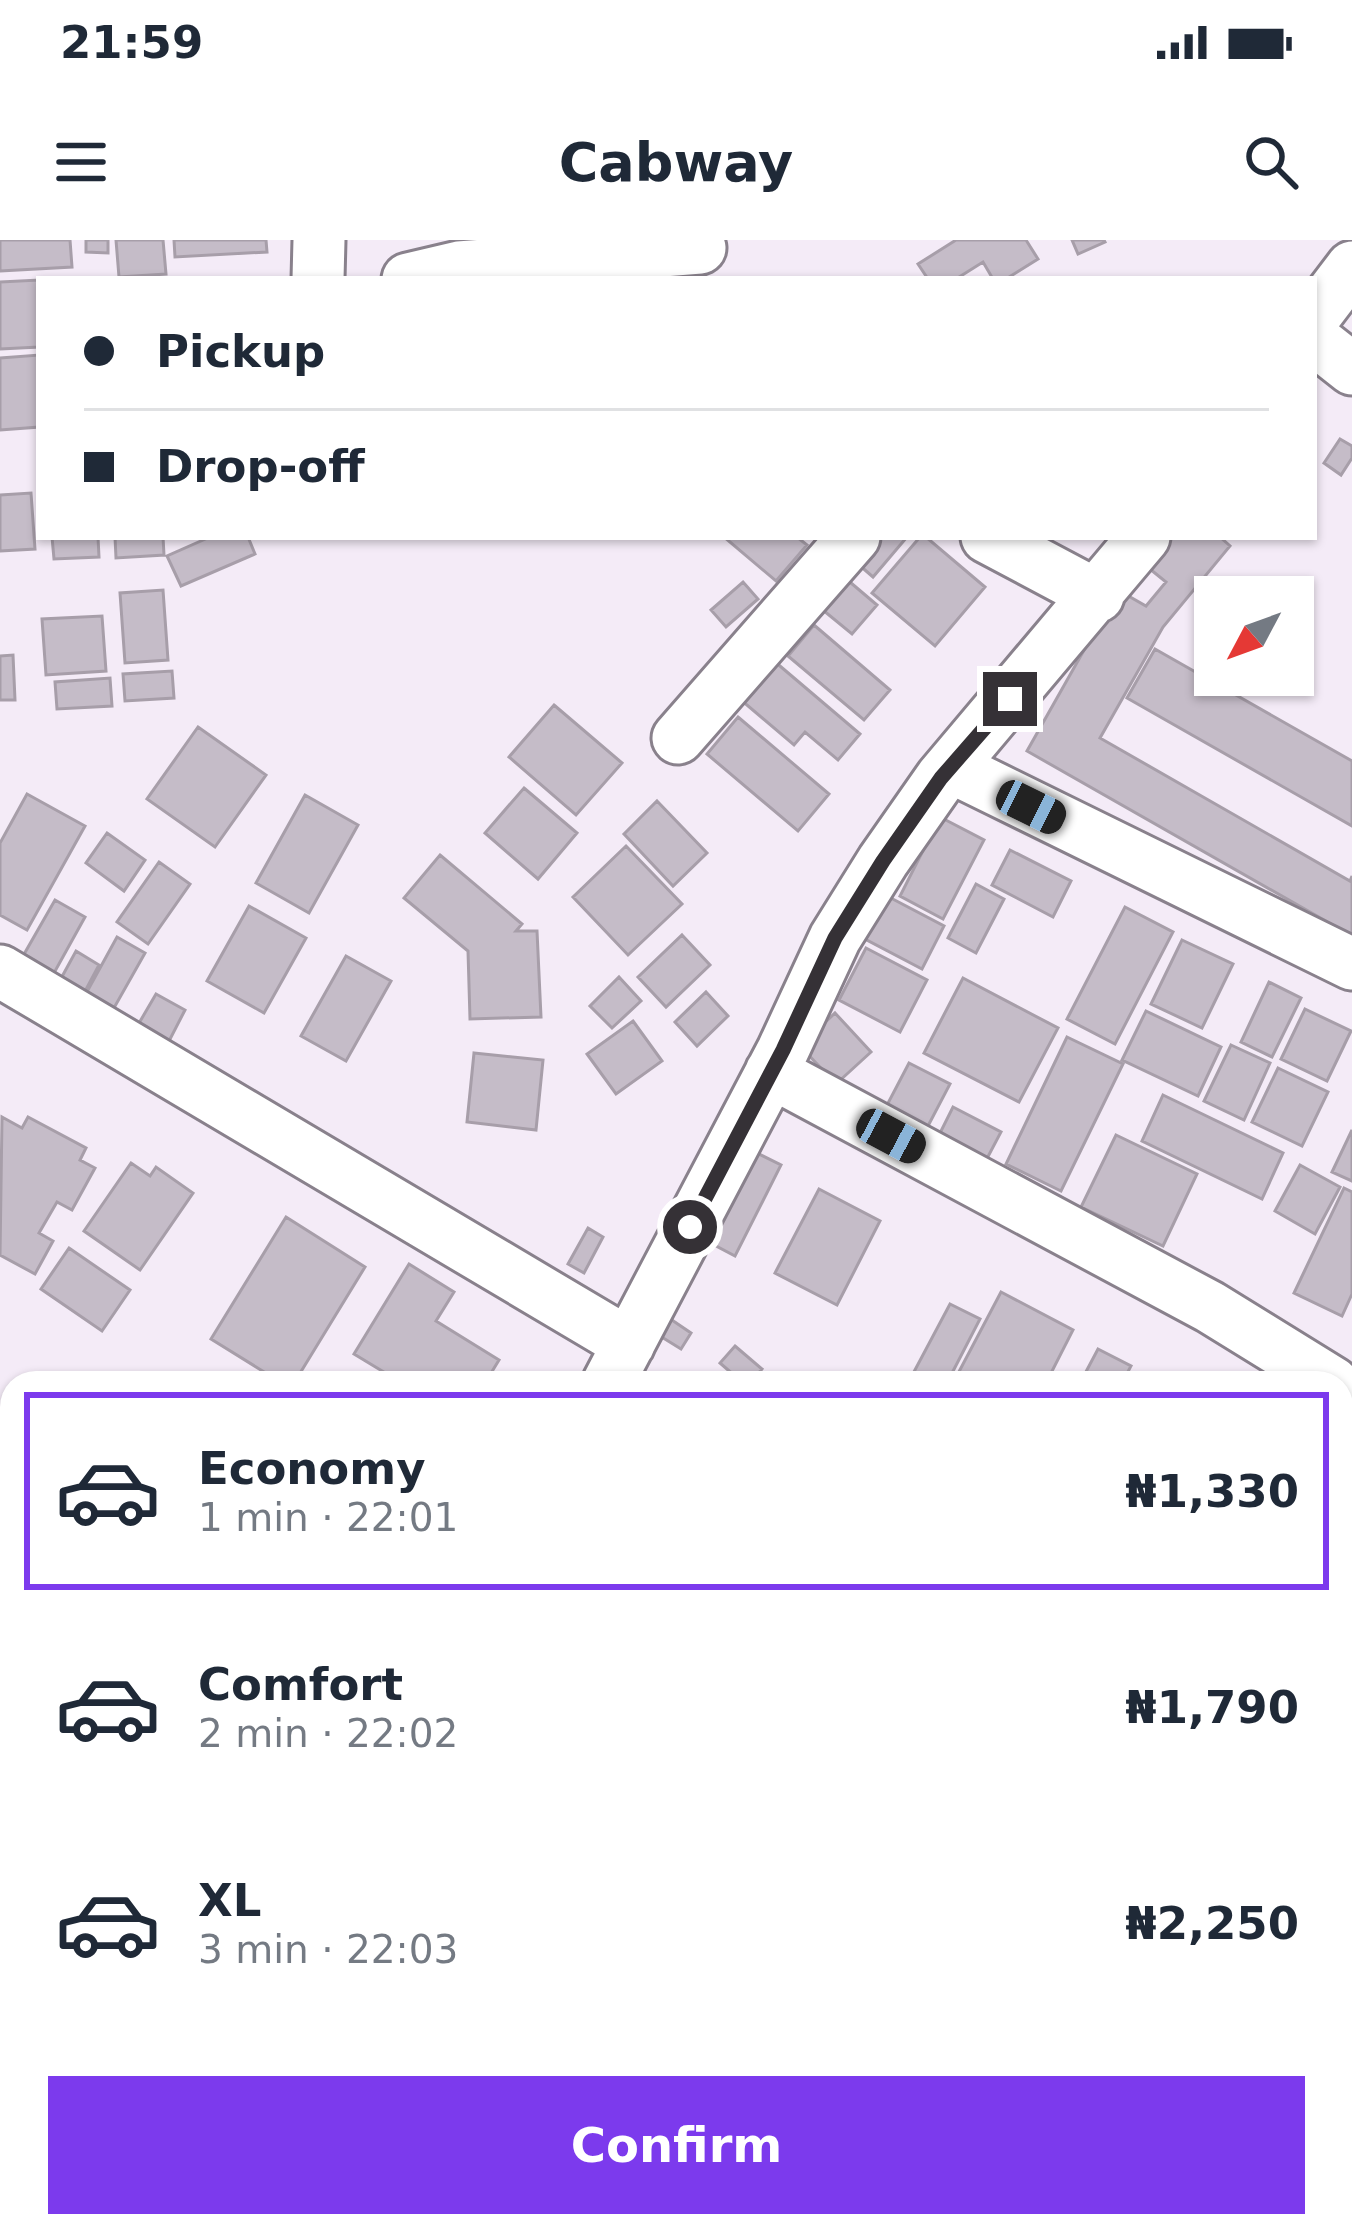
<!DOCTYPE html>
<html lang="en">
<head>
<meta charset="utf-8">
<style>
	:root { --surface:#fff; --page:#f2f2f3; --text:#1f2937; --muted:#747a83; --line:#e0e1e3; --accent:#7c3aed }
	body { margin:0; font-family:"DejaVu Sans",sans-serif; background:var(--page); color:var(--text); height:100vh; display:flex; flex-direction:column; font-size:45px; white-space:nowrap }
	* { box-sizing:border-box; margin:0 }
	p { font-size:39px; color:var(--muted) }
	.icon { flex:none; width:66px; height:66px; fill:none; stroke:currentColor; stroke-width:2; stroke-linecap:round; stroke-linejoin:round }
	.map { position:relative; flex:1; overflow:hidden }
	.side { position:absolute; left:0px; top:1131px; width:1353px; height:867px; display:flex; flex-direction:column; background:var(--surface); border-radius:36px 36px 0 0; box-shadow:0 3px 9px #0004 }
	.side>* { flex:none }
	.guide { position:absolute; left:36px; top:36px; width:1281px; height:264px; border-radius:0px; box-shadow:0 3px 9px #0004; display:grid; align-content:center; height:264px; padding:0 48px; background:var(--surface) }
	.needle { width:78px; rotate:229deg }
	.controls { position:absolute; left:1194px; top:336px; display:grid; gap:24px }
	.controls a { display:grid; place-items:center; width:120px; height:120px; border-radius:0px; background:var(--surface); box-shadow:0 3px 9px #0004; font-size:60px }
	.end { position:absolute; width:54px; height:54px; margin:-27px; border:15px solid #353136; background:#fff; box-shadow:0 0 0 6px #fff }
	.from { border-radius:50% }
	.car { position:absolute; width:36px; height:72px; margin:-36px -18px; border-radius:15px; box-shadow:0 0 9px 3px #0007; background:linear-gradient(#222 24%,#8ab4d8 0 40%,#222 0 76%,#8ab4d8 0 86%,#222 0) }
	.guide b { display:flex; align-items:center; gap:42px; height:114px; font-size:45px }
	.guide b+b { border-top:3px solid var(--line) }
	.guide i { width:30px; height:30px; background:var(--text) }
	ul { padding:21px 0 0; list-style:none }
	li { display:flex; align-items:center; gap:36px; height:198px; margin:0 24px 18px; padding:0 24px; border:6px solid transparent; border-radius:0px }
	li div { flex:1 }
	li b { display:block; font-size:45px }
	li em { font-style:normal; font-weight:700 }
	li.selected { border-color:var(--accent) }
	li>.icon { width:108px; height:108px; stroke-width:1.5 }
	.cta { display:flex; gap:24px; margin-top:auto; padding:24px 48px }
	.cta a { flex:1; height:138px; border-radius:0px; background:var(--accent); color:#fff; font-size:48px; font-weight:700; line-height:138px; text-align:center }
	.status { display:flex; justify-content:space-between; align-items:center; height:84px; padding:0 60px; background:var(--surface); direction:ltr }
	.status svg { height:33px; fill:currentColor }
	header { display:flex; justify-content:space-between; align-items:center; height:156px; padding:0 48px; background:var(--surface); font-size:54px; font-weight:700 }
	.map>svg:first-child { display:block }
	.building { fill:#c5bcc8; stroke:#a79ea9; stroke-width:3 }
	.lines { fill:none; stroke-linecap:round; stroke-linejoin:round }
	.minor-casing { stroke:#89818c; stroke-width:57 }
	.major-casing { stroke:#5b733a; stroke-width:69 }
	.highway-casing { stroke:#5b733a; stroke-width:72 }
	.minor { stroke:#fff; stroke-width:51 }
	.major { stroke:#a9c18a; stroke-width:63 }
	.highway { stroke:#6f973c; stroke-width:66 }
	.route { stroke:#353136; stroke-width:15 }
</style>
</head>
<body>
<div class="status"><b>21:59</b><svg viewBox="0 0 49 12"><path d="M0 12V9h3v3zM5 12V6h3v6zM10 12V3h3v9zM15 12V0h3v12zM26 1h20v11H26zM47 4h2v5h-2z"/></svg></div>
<header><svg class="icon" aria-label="menu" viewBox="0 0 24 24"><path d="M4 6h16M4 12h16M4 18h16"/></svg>Cabway<svg class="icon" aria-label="search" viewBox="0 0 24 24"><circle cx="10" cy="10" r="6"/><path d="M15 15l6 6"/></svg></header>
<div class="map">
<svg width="1352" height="1996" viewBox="0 0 1352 1996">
	<rect width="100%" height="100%" fill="#f4ebf7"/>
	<path class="building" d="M 0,0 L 70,0 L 72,27 L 0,31 Z
		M 86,0 L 108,0 L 108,13 L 86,12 Z
		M 116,0 L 163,0 L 166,34 L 119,37 Z
		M 174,0 L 266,0 L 267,12 L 175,17 Z
		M 956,0 L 1026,0 L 1038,19 L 1006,39 L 993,39 L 983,22 L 956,39 L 928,39 L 918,24 Z
		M 1072,0 L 1104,0 L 1105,2 L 1078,14 Z
		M 39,40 L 39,107 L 0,109 L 0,42 Z
		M 39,115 L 39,187 L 0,190 L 0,118 Z
		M 1340,199 L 1352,206 L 1352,218 L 1341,235 L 1324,223 Z
		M 31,253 L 35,309 L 0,311 L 0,255 Z
		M 52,297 L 98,297 L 99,317 L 54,319 Z
		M 115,297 L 163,297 L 164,315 L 116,318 Z
		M 210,297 L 248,297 L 255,314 L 181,346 L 167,316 Z
		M 724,297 L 797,297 L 807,305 L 776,341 Z
		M 867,297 L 907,297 L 873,337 L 850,317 Z
		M 920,297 L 926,297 L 985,347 L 935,406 L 872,353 Z
		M 1169,297 L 1220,297 L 1230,306 L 1163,387 L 1100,498 L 1350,641 L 1352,636 L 1352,696 L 1027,511 L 1118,350 L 1146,366 L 1166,342 L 1145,325 Z
		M 844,337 L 877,365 L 852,394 L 818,366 Z
		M 743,342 L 758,359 L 726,387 L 711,370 Z
		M 163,350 L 168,420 L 125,423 L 120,353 Z
		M 102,376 L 106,431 L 46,435 L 42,379 Z
		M 814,385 L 890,450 L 864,480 L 788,416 Z
		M 1155,409 L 1352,521 L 1352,586 L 1127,458 Z
		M 13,415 L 15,460 L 0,460 L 0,416 Z
		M 767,415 L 860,494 L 838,520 L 805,492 L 794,505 L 734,454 Z
		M 172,431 L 174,458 L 125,461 L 123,434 Z
		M 110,438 L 112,466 L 57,469 L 55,442 Z
		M 554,465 L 622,523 L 576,575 L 509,517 Z
		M 738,477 L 829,554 L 798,591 L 707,514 Z
		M 198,487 L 266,535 L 215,607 L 147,559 Z
		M 524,548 L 577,593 L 538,639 L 485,593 Z
		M 27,554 L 85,586 L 27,690 L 0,675 L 0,603 Z
		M 305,555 L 358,585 L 309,673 L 256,643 Z
		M 657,561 L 707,613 L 673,646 L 624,594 Z
		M 940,577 L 984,600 L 943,679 L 900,656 Z
		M 107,593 L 145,620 L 124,651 L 86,623 Z
		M 626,606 L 682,664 L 628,715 L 573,657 Z
		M 1010,610 L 1071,641 L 1053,677 L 992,645 Z
		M 440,615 L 522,684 L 516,691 L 537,691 L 541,777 L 470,779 L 468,711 L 404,658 Z
		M 159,622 L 190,644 L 148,704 L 117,682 Z
		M 976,644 L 1004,659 L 976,713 L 948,698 Z
		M 887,656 L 944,686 L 922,729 L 865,699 Z
		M 55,660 L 85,677 L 54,733 L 23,716 Z
		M 249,666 L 306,698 L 264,773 L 207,741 Z
		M 1125,667 L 1173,692 L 1115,804 L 1067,779 Z
		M 682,695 L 710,725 L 666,767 L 638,737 Z
		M 117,697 L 145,713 L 110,775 L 83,759 Z
		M 1182,700 L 1233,724 L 1202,788 L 1151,764 Z
		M 866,708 L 927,740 L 900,792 L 839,760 Z
		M 76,711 L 99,725 L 82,757 L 58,744 Z
		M 346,716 L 391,741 L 346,821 L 301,796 Z
		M 619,737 L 641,761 L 612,788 L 590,766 Z
		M 963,738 L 1058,788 L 1019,862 L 924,813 Z
		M 1269,742 L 1301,758 L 1272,817 L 1241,802 Z
		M 706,752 L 728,776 L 697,806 L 675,782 Z
		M 156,754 L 185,770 L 166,807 L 135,790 Z
		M 1305,769 L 1351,791 L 1327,841 L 1281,819 Z
		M 1146,771 L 1221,807 L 1198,856 L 1122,820 Z
		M 835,773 L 871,812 L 836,844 L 800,806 Z
		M 633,781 L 662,821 L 616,854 L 587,814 Z
		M 1067,797 L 1123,824 L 1061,951 L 1006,924 Z
		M 1231,805 L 1270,823 L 1244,880 L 1204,861 Z
		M 474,813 L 543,820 L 536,890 L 467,882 Z
		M 909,823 L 950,844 L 928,886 L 887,865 Z
		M 1278,828 L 1328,852 L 1302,906 L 1252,882 Z
		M 1163,855 L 1283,913 L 1262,959 L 1142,901 Z
		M 953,867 L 1001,892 L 982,928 L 935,903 Z
		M 2,877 L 22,888 L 28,877 L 86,908 L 80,920 L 95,928 L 72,970 L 57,962 L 39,993 L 53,1001 L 35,1034 L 0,1015 Z
		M 1352,890 L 1352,941 L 1332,932 Z
		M 1116,895 L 1197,934 L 1163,1006 L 1081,967 Z
		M 749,909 L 781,925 L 735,1016 L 703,999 Z
		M 131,923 L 150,936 L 156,927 L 193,953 L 140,1030 L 84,991 Z
		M 1300,925 L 1340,947 L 1315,994 L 1275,971 Z
		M 1344,948 L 1352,952 L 1352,1054 L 1342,1076 L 1294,1053 Z
		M 819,949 L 880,981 L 837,1065 L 775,1033 Z
		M 286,977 L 365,1027 L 294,1143 L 282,1143 L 211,1099 Z
		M 588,988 L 603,997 L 584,1033 L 568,1024 Z
		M 69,1008 L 130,1050 L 102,1091 L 41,1049 Z
		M 409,1024 L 454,1052 L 436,1081 L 499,1120 L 485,1143 L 402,1143 L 354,1114 Z
		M 1001,1052 L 1073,1090 L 1046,1143 L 953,1143 Z
		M 950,1064 L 980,1079 L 949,1139 L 952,1140 L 908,1143 Z
		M 663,1074 L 691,1093 L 681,1109 L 652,1091 Z
		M 735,1106 L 762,1129 L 750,1143 L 743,1143 L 720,1123 Z
		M 1098,1109 L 1131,1126 L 1122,1143 L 1080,1143 Z
		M 1341,1227 L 1352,1233 L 1352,1328 L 1341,1322 Z
		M 1341,1344 L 1352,1349 L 1349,1451 L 1341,1447 Z
		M 0,1407 L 12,1413 L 12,1469 L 0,1463 Z
		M 1352,1470 L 1352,1548 L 1341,1542 L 1341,1492 Z
		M 12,1570 L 12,1602 L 0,1589 L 0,1582 Z
		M 0,1613 L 12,1622 L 12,1692 L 0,1707 Z
		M 1352,1615 L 1352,1650 L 1341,1645 Z
		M 12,1706 L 12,1765 L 0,1755 L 0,1721 Z
		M 1341,1717 L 1352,1722 L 1352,1732 L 1341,1754 Z
		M 508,1986 L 564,1986 L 555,1996 L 519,1996 Z
		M 580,1986 L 632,1986 L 623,1996 L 571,1996 Z
		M 637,1986 L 689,1986 L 699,1996 L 641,1996 L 634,1989 Z
		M 705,1986 L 765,1986 L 755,1996 L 710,1996 L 702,1989 Z
		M 813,1986 L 831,1986 L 843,1996 L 805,1996 Z
		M 891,1986 L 921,1986 L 932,1995 L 883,1996 Z
		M 1062,1986 L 1111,1986 L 1106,1996 L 1082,1996 Z
		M 1120,1986 L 1159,1986 L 1171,1992 L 1169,1996 L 1114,1996 Z
		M 1192,1986 L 1238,1986 L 1240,1987 L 1235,1996 L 1194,1996 L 1188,1992 Z
		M 1291,1986 L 1319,1986 L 1321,1987 L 1315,1996 L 1285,1996 Z"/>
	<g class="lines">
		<defs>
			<path id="minor" d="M 318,39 L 319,0
				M 408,39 L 459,27 L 700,8
				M 1314,77 L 1352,27
				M 1314,99 L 1352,129
				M 987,297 L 1098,356
				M 678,498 L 854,297
				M 951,527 L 1352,724
				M 0,731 L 629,1104
				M 771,832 L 1210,1067 L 1333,1143
				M 608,1143 L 783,810 L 835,698 L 883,621 L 941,538 L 1144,297
				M 0,1503 L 12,1508
				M 1352,1940 L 1348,1953 L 1352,1961
				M 962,1986 L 973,1996"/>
			<path id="major" d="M 0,1859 L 12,1868
				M 0,1909 L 12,1918
				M 99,1986 L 112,1996"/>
			<path id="highway" d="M 0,1805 L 12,1813
				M 47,1986 L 68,1996
				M 196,1986 L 204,1996"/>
		</defs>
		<use href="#minor" class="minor-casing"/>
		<use href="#major" class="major-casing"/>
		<use href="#highway" class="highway-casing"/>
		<use href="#minor" class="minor"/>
		<use href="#major" class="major"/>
		<use href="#highway" class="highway"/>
	</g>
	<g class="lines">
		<path class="route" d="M 690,987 L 783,810 L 835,698 L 883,621 L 941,538 L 1010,459"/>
	</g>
</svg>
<div class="controls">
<a><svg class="needle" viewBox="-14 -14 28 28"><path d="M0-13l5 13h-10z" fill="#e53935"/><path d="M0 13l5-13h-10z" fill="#747a83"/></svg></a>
</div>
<i class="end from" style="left:690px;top:987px"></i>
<i class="end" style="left:1010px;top:459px"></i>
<i class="car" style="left:1031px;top:567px;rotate:116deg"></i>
<i class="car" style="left:891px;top:896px;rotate:118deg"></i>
<div class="guide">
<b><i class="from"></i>Pickup</b>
<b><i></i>Drop-off</b>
</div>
<section class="side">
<ul>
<li class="selected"><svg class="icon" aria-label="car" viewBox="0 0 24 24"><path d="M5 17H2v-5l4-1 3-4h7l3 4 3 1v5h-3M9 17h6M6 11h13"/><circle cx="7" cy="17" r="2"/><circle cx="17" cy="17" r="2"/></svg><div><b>Economy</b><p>1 min · 22:01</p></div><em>₦1,330</em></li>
<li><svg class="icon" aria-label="car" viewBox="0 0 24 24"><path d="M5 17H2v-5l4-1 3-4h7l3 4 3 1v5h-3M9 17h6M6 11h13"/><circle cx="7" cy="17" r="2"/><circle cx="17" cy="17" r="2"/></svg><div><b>Comfort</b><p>2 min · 22:02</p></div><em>₦1,790</em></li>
<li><svg class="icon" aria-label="car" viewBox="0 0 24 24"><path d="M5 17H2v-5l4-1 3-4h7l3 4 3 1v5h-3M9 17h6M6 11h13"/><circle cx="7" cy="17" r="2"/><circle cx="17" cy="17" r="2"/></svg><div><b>XL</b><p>3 min · 22:03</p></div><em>₦2,250</em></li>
</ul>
<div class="cta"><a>Confirm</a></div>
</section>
</div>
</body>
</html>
